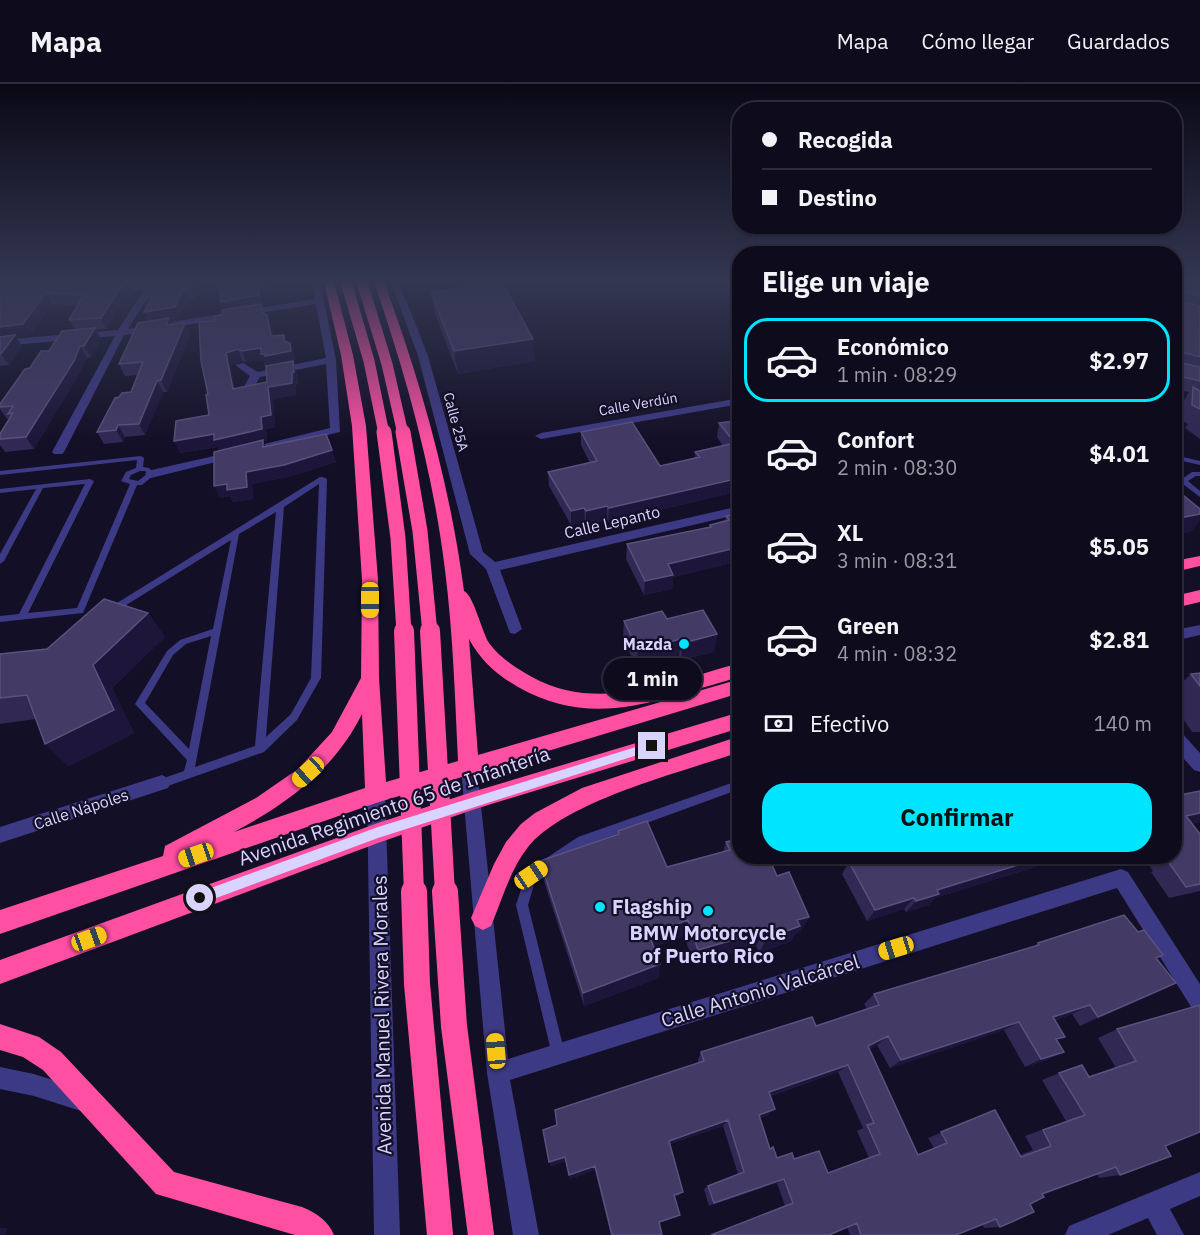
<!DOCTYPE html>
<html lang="es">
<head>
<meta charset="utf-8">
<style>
	:root { --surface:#0e0b1c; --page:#1c1929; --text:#f1f3f6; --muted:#9b9ba3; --line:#2e2b3b; --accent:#00e5ff }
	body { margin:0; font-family:"IBM Plex Sans",sans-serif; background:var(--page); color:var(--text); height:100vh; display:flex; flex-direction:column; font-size:22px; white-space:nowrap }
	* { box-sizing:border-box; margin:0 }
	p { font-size:20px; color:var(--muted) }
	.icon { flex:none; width:33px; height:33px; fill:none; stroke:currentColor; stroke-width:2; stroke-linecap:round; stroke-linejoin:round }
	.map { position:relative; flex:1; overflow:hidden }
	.panel { position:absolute; left:732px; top:162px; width:450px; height:618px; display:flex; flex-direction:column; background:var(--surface); border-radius:24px; box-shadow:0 2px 4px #0004,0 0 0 2px var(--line) }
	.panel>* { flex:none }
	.top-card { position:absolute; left:732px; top:18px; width:450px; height:132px; border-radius:24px; box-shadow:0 2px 4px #0004,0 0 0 2px var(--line); display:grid; align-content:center; height:132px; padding:0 30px; background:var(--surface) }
	.end { position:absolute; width:27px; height:27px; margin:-14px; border:8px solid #d9d4ff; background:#111; box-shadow:0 0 0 3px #111 }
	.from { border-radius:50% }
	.bubble { position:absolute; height:42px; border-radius:21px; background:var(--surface); box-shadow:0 2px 4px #0004,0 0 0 2px var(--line); font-size:20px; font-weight:700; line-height:42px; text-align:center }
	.car { position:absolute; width:18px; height:36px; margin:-18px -9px; border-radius:8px; box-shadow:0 0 4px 2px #0007; background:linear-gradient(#f5c518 24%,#345 0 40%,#f5c518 0 76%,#345 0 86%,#f5c518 0) }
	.top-card b { display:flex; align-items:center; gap:21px; height:57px; font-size:22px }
	.top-card b+b { border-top:2px solid var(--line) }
	.top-card i { width:15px; height:15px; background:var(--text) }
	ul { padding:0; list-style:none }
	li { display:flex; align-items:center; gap:18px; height:84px; margin:0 12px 9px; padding:0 18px; border:3px solid transparent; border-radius:24px }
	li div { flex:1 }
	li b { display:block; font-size:22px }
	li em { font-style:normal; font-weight:700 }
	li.active { border-color:var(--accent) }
	li>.icon { width:54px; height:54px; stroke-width:1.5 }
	h2 { padding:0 30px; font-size:27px; line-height:72px }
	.pay { display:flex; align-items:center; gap:15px; height:66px; padding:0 30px; font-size:22px }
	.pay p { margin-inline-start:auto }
	.cta { display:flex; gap:12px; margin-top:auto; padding:12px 30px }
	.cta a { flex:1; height:69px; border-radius:24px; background:var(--accent); color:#111; font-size:24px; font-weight:700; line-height:69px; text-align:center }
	header { display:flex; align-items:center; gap:36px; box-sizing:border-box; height:84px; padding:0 30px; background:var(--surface); border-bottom:2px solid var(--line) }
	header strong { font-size:28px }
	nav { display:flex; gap:33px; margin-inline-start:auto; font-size:21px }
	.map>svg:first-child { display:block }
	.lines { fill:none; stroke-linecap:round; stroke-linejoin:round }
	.lane { fill:#3d3a85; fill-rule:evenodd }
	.street { fill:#3d3a85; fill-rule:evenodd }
	.highway { fill:#ff4fa3; fill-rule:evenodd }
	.highway-bridge-far3 { stroke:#ff4fa3; stroke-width:11 }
	.highway-bridge-far2 { stroke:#ff4fa3; stroke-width:15 }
	.highway-bridge-far1 { stroke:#ff4fa3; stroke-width:20 }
	.highway-bridge { stroke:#ff4fa3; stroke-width:26 }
	.wall { fill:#312854; fill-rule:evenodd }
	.shaded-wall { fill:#1d163a }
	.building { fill:#433a66; stroke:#5a527e; stroke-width:1.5; fill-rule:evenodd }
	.route { fill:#d9d4ff }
	.poi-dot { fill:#00e5ff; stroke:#130f26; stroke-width:2 }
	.labels { text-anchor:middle; stroke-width:4.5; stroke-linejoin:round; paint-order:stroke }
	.far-street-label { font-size:14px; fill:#d9d4ff; stroke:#130f26 }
	.street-label { font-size:16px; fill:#d9d4ff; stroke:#130f26 }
	.poi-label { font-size:16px; font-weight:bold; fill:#d9d4ff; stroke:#130f26; text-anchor:end }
	.near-street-label { font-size:20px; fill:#d9d4ff; stroke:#130f26 }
	.near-poi-label { font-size:20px; font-weight:bold; fill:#d9d4ff; stroke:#130f26; text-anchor:start }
</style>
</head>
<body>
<header>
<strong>Mapa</strong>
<nav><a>Mapa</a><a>Cómo llegar</a><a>Guardados</a></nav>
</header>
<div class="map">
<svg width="1200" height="1151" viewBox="0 0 1200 1151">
	<rect width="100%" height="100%" fill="#130f26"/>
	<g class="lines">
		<path class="lane" d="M 1174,371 L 1200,377 L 1200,381 L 1174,375 Z
			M 141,372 L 144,374 L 143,383 L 149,384 L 155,390 L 142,401 L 137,401 L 83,529 L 0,538 L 0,532 L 19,530 L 85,400 L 43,404 L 4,477 L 0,480 L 0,470 L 36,405 L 0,409 L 0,405 L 90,395 L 94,397 L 28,529 L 77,524 L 130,400 L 121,397 L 126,388 L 136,384 L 137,376 L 0,391 L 0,387 ZM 140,387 L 145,387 L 147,390 L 138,397 L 129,395 L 131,391 Z
			M 1192,388 L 1200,388 L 1200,392 L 1196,392 L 1188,397 L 1200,407 L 1200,413 L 1179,397 Z
			M 320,393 L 323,393 L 327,395 L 321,594 L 319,597 L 297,636 L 264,668 L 162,704 L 158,702 L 157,699 L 158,696 L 184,687 L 187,676 L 135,620 L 167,567 L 180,556 L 213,545 L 231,456 L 115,528 L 112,529 L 108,526 L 109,524 ZM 319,400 L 311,594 L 291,630 L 266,653 L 284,423 ZM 276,428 L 255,662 L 195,683 L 239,450 ZM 211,552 L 189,665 L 145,619 L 173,571 L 186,560 Z
			M 740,696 L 740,705 L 586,761 L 536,794 L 528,821 L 565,970 L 563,975 L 558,977 L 553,975 L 516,821 L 527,787 L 578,753 Z"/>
		<path class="street" d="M 154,198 L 163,198 L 143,221 L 128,245 L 315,215 L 312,198 L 320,198 L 336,276 L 340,348 L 256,368 L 250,365 L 252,363 L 330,344 L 326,280 L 260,293 L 251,308 L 247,309 L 242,306 L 250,292 L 235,281 L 243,279 L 258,288 L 326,274 L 316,220 L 124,251 L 64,368 L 62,370 L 54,370 L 52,368 L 115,252 L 0,262 L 0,256 L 118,246 L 136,218 L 146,207 L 109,206 L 105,203 L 106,201 L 150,202 Z
			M 391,198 L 399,198 L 428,272 L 483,468 L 495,478 L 740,422 L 740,430 L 500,486 L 522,545 L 515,550 L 510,549 L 486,485 L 470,470 L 418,272 Z
			M 740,314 L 740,320 L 541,355 L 535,352 L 541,349 Z
			M 232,368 L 238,371 L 236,373 L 151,394 L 145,390 L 147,387 Z
			M 1200,541 L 1200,551 L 1174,557 L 1174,546 Z
			M 1174,645 L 1180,647 L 1200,669 L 1200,688 L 1194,686 L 1174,664 Z
			M 469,677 L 475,679 L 477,684 L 508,975 L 1121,785 L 1128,788 L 1200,900 L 1200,929 L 1193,926 L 1117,804 L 510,996 L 539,1151 L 513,1151 L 487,989 L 461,684 L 463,679 Z
			M 162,691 L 168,694 L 171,699 L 168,704 L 0,759 L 0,743 Z
			M 376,702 L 382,705 L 385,710 L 400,1151 L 374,1151 L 367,710 L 370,705 Z
			M 0,983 L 34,990 L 84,1006 L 92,1009 L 95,1017 L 92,1025 L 84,1028 L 34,1012 L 0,1005 Z
			M 1200,1088 L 1200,1112 L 1170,1125 L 1184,1151 L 1157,1151 L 1148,1134 L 1108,1151 L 1065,1151 L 1069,1142 Z"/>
		<path class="highway" d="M 324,198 L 334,198 L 353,271 L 366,342 L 378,496 L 379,594 L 386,698 L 458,677 C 455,613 453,549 445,486 C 433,387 406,291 374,198 L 384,198 C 421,298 450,401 464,507 C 473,510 482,548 489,559 C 500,574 516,584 532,593 C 599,630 672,597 740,579 L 740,593 C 661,614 595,647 518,603 C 497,591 481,577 469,555 L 478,671 L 740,595 L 740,609 L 376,719 L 0,850 L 0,826 L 163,772 L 165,762 L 256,714 L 298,685 L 332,648 L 361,594 L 362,496 L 352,342 L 341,271 ZM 362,630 L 365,704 L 234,748 C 288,719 334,686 362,630 Z
			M 1200,472 L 1200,482 L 1174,488 L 1174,477 Z
			M 1200,506 L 1200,518 L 1174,524 L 1174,512 Z
			M 740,628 L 740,644 L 472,726 L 378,759 L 0,900 L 0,876 L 378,739 L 472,708 Z
			M 740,652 L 740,668 C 682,688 565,717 528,763 C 510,786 502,816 491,842 L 483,846 L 475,842 L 471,834 L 494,780 L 506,758 L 521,740 L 535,729 L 582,704 Z
			M 0,940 L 39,953 L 61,968 L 174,1088 L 302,1123 C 316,1129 328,1136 334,1151 L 295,1151 L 156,1110 L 43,986 L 23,973 L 0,966 Z"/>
		<path class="highway-bridge-far3" d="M 346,198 L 369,277 L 384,350
			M 362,198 L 387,280 L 403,350"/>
		<path class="highway-bridge-far2" d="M 384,348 L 398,454 L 404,549
			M 403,348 L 420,447 L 430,549"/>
		<path class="highway-bridge-far1" d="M 404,547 L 414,809
			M 430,547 L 445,809"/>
		<path class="highway-bridge" d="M 414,808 L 417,900 L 440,1151
			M 445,808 L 454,942 L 481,1151"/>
	</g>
	<path class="wall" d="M 0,198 L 144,198 L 142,200 L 128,199 L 132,209 L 124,216 L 107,245 L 95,246 L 101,255 L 91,273 L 87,274 L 80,288 L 34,365 L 5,368 L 0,361 L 0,350 L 10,334 L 7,335 L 0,325 L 0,320 L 30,284 L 75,246 L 69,236 L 78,221 L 51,220 L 30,251 L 16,253 L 22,262 L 9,281 L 0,282 Z
		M 160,198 L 204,198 L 196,215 L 188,215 L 179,234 L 170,236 L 172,240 L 190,250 L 167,308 L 163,308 L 145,351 L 125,353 L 123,358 L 104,360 L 97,348 L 119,313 L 131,308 L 138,291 L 125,292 L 119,280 L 148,237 Z
		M 219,198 L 275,198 L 274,204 L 260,206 L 263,221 L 261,221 L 264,229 L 271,242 L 273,252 L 286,258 L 294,271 L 295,278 L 293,278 L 296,288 L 298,300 L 296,300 L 296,311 L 273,315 L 275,343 L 266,345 L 267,357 L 263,357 L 265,362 L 336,378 L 288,393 L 252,400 L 253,415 L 233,418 L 230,412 L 220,414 L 219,366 L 218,363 L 180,369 L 209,331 L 208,310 L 215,237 L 222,231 L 224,225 L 221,218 ZM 263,276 L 265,282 L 268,281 L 267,298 L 235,305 L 230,281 L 242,277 L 246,278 Z
		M 1174,198 L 1200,198 L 1200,355 L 1185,344 L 1188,340 L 1181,336 L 1183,318 L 1189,308 L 1174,305 Z
		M 431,208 L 535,277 L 458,290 L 435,230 Z
		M 740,336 L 740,407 L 608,438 L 607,436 L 586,441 L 585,438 L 571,441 L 549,402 L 548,388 L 590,379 L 581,361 L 581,348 L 660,382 L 695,374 L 695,368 L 723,362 L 717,353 L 719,339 Z
		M 740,429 L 740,477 L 673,493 L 672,505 L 644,511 L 626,475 L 627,460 L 709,443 L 710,441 L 725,437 L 726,432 Z
		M 148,529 L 165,553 L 112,604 L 134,649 L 68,682 L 36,635 L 0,640 L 0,570 L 47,565 Z
		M 667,535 L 717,550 L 714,568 L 681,576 L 679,573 L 637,584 L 623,554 L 624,537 Z
		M 1200,589 L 1200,648 L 1192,648 L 1174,622 L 1174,606 L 1191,590 Z
		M 1200,707 L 1200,738 L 1192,740 L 1200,750 L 1200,807 L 1169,814 L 1151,788 L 1153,787 L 1142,772 L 1174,772 Z
		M 618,747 L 667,783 L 723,768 L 726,758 L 777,792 L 809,833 L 800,848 L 796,849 L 791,857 L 759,869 L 756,862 L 694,880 L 684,852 L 654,863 L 660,880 L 658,894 L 584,922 L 543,794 L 540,777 L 618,751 Z
		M 846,772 L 1071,772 L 935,814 L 929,821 L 906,828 L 904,825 L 867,837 L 842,790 L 849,778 Z
		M 1138,848 L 1163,871 L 1157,874 L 1156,909 L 1080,942 L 1072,930 L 1055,936 L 1057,957 L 1064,968 L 1047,976 L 1025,983 L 1004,946 L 890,984 L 877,961 L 869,965 L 918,1070 L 934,1064 L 928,1054 L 995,1026 L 1020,1071 L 1033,1066 L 1025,1052 L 1066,1037 L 1042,996 L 1059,989 L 1089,993 L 1116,984 L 1098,954 L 1117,945 L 1200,921 L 1165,1062 L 1120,1091 L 1099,1094 L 1097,1090 L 1042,1110 L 1000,1143 L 984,1144 L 982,1140 L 956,1151 L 850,1151 L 847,1143 L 829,1151 L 710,1151 L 785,1122 L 777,1099 L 709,1122 L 704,1105 L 708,1102 L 738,1090 L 723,1042 L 670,1060 L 683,1108 L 679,1111 L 675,1112 L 677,1133 L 659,1139 L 662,1151 L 611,1151 L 595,1086 L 570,1095 L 566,1077 L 551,1082 L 557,1041 L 698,979 L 698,976 L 701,968 L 816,942 L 867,925 L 864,920 L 874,910 L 1033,863 L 1038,859 ZM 838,988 L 863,1044 L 857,1047 L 869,1074 L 828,1089 L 794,1075 L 777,1074 L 770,1065 L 760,1034 L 768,1031 L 775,1025 L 770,1012 Z"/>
	<path class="shaded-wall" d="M 127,198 L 132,209 L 124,216 L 107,245 L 101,234 L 119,206 Z
		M 194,198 L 204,198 L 196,215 L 191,204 Z
		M 257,198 L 263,221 L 261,221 L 265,231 L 225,227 L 221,218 Z
		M 272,198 L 275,198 L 274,204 Z
		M 184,205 L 188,215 L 179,234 L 170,236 L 174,245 L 149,239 L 144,228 Z
		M 45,209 L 51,220 L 30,251 L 16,253 L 22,262 L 9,281 L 1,270 L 0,243 Z
		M 267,231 L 271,242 L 275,264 L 271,252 Z
		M 185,239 L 190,250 L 167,308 L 161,296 Z
		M 95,244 L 101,255 L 91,273 L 84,262 Z
		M 284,251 L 288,262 L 290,259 L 294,271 L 295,278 L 293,278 L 296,288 L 298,300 L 296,300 L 296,311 L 273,315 L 275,343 L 266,345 L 267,357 L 263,357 L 268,368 L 220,368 L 218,363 L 180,369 L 174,357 L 261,333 L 268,303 L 268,281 L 265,282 L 263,276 L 246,278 L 242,267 L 284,257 Z
		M 533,255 L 535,277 L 458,290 L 454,267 Z
		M 80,262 L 87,274 L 80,288 L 34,365 L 26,353 Z
		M 238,265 L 242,277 L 230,281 L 238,317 L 233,305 L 226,269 Z
		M 157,297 L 163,308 L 145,351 L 139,340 Z
		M 118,341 L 125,353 L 123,358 L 116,346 Z
		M 332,366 L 336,378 L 288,393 L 252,400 L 253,415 L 233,418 L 230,412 L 220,414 L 214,402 L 246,388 Z
		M 740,394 L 740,407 L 608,438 L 609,424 Z
		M 607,422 L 607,436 L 586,441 L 586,427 Z
		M 584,424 L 585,438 L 571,441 L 571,427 Z
		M 1200,430 L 1200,437 L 1191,448 L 1174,451 L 1174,435 Z
		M 740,463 L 740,477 L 673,493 L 672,505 L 644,511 L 645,497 L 668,480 Z
		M 148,529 L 165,553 L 112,604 L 134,649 L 68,682 L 45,660 L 93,581 Z
		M 717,550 L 714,568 L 681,576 L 683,559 Z
		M 681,555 L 679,573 L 637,584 L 638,566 Z
		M 1200,729 L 1200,738 L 1174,744 L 1186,732 Z
		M 1047,772 L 1071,772 L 935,814 L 929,821 L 906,828 L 916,817 L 937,806 Z
		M 914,814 L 904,825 L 867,837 L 875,826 Z
		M 809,833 L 800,848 L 796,849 L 791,857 L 759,869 L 767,854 L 797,836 Z
		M 688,836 L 684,852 L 647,866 L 649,850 Z
		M 764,847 L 756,862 L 694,880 L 698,866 Z
		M 660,880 L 658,894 L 584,922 L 583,909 Z
		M 1176,899 L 1156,909 L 1080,942 L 1098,933 Z
		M 1090,921 L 1072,930 L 1036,942 L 1053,933 Z
		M 1019,938 L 1004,946 L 890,984 L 901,976 Z
		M 888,952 L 877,961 L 858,970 L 868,962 Z
		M 1064,968 L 1047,976 L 1025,983 L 1041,975 Z
		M 848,981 L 838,988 L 762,1014 L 769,1008 Z
		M 775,1025 L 768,1031 L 753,1036 L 759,1031 Z
		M 728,1036 L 723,1042 L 666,1061 L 669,1057 Z
		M 565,1073 L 566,1077 L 551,1082 L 549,1078 Z
		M 595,1082 L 595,1086 L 570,1095 L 569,1091 Z
		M 784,1095 L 777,1099 L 709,1122 L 714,1119 Z
		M 0,1144 L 7,1144 L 6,1151 L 0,1151 Z"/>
	<path class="building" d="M 0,198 L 127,198 L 119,206 L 101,234 L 69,236 L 84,211 L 45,209 L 23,240 L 0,243 Z
		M 160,198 L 194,198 L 191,204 L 184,205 L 175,223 L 144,228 Z
		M 219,198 L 257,198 L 259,211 L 221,218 Z
		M 1174,198 L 1200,198 L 1200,212 L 1181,207 L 1178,209 L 1180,217 L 1200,222 L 1200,273 L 1182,268 L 1179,271 L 1181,279 L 1200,283 L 1200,297 L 1174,291 Z
		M 493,200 L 496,204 L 504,202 L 533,255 L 454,267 L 431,208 Z
		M 261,220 L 262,228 L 267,231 L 271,252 L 284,251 L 284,257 L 290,259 L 291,267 L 265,272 L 265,270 L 261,270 L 261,264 L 242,267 L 238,265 L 226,269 L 233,305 L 267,298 L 266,282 L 293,277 L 294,288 L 292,288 L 292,299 L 268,303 L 271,331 L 261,333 L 262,345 L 214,356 L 214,350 L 174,357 L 176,337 L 209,331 L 206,311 L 208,310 L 201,277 L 199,238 L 215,237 L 215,232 L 222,231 L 222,226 Z
		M 169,234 L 166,241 L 185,239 L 161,296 L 157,297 L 139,340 L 118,341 L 116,346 L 97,348 L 115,314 L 119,313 L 122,309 L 131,308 L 143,278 L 119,280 L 138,239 Z
		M 95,244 L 84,262 L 80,262 L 74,277 L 26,353 L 0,355 L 0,350 L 13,329 L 8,330 L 13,322 L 0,323 L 0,320 L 25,285 L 30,284 L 41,267 L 49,267 L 62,247 Z
		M 15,251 L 1,270 L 0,270 L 0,253 Z
		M 1193,303 L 1200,307 L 1200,325 L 1192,321 Z
		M 740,336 L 740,394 L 609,424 L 607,422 L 586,427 L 584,424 L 571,427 L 548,388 L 597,377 L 581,348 L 632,338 L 660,382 L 700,373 L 695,368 L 735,359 L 719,339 Z
		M 326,350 L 332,366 L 284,381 L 246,388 L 247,403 L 227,406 L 227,400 L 214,402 L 214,368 L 263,356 L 263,363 Z
		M 1178,407 L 1200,425 L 1200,430 L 1174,435 L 1174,408 Z
		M 740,429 L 740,463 L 668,480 L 673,491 L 645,497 L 627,460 L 711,443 L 710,441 L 729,436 L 726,432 Z
		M 104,515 L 148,529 L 93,581 L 114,626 L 45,660 L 27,611 L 0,614 L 0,570 L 47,565 Z
		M 703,526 L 717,550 L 683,559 L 681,555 L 638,566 L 624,537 L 662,527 L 667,535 Z
		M 1200,589 L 1200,602 L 1191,590 Z
		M 1174,647 L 1180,653 L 1174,654 Z
		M 1200,707 L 1200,729 L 1186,732 L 1200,750 L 1200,800 L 1186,803 L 1167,776 L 1170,776 L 1167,772 L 1174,772 L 1174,712 Z
		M 647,737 L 667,783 L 730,766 L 726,758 L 740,754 L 740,772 L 768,772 L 777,792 L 789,788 L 809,833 L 797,836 L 800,842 L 767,854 L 764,847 L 698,866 L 688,836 L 649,850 L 660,880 L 583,909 L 540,777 L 619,750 L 618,747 Z
		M 860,772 L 1047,772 L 937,806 L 939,810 L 916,817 L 914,814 L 875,826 L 849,778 L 861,774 Z
		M 1124,831 L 1138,848 L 1144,846 L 1163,871 L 1156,874 L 1176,899 L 1098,933 L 1090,921 L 1053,933 L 1065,953 L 1056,955 L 1064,968 L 1041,975 L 1019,938 L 901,976 L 888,952 L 868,962 L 918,1071 L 947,1059 L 941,1048 L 995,1026 L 1021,1073 L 1051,1062 L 1043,1046 L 1085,1031 L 1059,989 L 1082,981 L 1089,993 L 1136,977 L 1117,945 L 1200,921 L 1200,1048 L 1165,1062 L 1171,1072 L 1120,1091 L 1116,1083 L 1042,1110 L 1044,1113 L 1030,1120 L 1034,1128 L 1000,1143 L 996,1135 L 956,1151 L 861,1151 L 857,1139 L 829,1151 L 711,1151 L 793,1119 L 784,1095 L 714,1119 L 708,1102 L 744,1088 L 728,1036 L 669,1057 L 683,1108 L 674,1111 L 680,1131 L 659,1138 L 662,1151 L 612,1151 L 595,1082 L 569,1091 L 565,1073 L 549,1078 L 543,1046 L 557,1041 L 555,1026 L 704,977 L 701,968 L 812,933 L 816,942 L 879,921 L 874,910 L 1039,861 L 1038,859 ZM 848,981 L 874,1039 L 867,1041 L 880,1070 L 828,1089 L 819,1067 L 794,1075 L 792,1069 L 777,1074 L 773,1063 L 770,1065 L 759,1031 L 775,1025 L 769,1008 Z"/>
	<linearGradient id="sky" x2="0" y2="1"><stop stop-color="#0a0815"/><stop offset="0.55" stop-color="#333752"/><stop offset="1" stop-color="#333752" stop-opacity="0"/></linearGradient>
	<rect width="1200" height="359" fill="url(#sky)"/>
	<path class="route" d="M 652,658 L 656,659 L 656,665 L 378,754 L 200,820 L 196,819 L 194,814 L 196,810 L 200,808 L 378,743 Z"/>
	<g class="poi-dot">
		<circle cx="684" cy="560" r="6"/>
		<circle cx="600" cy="823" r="6"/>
		<circle cx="708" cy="827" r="6"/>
	</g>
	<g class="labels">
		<g class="far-street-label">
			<text transform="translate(638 320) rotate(-10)" y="5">Calle Verdún</text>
			<text transform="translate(456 338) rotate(75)" y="5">Calle 25A</text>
		</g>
		<g class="street-label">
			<text transform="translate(612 438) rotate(-13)" y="6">Calle Lepanto</text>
			<text transform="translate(81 725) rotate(-18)" y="6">Calle Nápoles</text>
		</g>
		<g class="poi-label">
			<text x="672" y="566">Mazda</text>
		</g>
		<g class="near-street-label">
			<text transform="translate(394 722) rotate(-19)" y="7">Avenida Regimiento 65 de Infantería</text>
			<text transform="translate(760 907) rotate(-17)" y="7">Calle Antonio Valcárcel</text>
			<text transform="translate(382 931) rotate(-91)" y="7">Avenida Manuel Rivera Morales</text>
		</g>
		<g class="near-poi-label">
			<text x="612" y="830">Flagship</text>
			<text x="708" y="856" text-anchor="middle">BMW Motorcycle<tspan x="708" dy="23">of Puerto Rico</tspan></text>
		</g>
	</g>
</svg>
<i class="end from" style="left:200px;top:814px"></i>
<i class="end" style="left:652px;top:662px"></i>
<div class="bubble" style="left:603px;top:574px;width:99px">1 min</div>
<i class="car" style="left:370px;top:516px;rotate:180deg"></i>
<i class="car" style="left:308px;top:688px;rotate:228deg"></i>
<i class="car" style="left:196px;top:771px;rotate:251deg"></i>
<i class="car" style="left:531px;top:791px;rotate:56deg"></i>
<i class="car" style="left:89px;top:855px;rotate:70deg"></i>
<i class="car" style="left:896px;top:864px;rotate:253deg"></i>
<i class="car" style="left:496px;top:967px;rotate:355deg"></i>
<div class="top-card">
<b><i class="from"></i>Recogida</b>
<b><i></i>Destino</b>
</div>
<section class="panel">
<h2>Elige un viaje</h2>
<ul>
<li class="active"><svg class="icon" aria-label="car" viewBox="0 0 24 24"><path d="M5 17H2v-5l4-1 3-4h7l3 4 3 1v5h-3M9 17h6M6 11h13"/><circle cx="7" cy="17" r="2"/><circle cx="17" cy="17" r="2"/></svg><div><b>Económico</b><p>1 min · 08:29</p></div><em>$2.97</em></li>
<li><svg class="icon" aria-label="car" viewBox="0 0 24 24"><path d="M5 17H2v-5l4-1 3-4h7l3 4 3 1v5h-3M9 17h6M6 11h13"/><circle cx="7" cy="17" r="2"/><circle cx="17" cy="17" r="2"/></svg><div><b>Confort</b><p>2 min · 08:30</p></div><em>$4.01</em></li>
<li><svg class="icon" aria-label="car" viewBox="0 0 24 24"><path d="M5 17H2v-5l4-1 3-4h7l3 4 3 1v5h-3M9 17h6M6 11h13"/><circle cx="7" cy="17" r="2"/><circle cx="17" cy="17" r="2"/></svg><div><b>XL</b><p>3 min · 08:31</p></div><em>$5.05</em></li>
<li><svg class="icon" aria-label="car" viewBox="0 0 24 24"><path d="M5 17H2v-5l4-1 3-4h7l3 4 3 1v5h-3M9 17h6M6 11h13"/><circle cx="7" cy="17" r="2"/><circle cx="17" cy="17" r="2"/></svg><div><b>Green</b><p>4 min · 08:32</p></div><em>$2.81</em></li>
</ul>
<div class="pay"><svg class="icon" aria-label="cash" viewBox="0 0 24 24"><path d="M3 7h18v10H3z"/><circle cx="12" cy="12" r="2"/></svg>Efectivo<p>140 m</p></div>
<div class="cta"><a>Confirmar</a></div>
</section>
</div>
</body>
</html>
